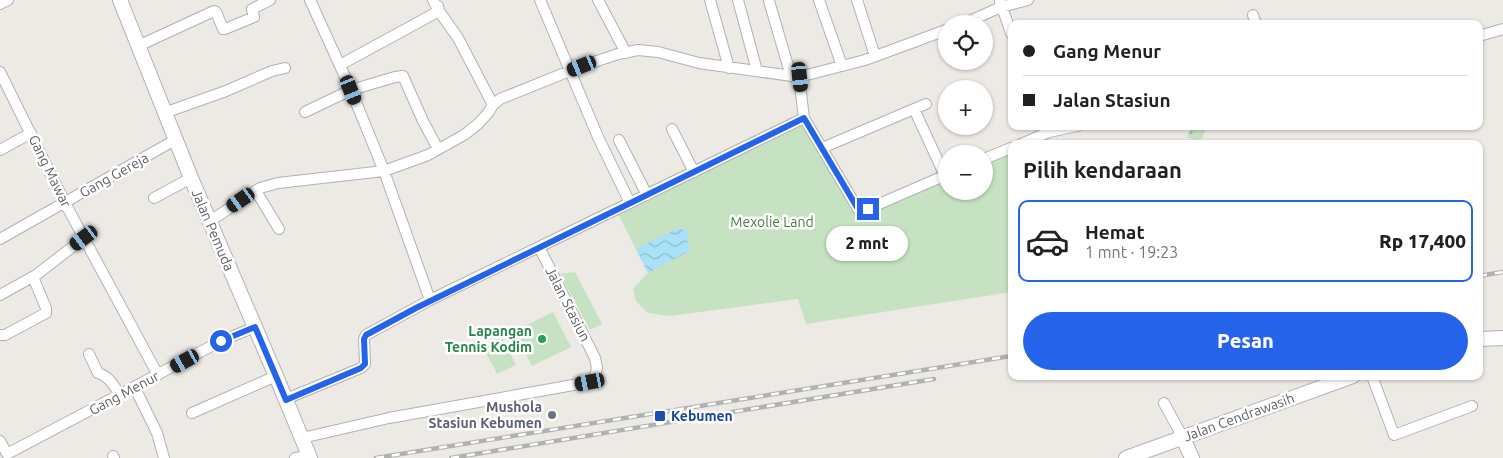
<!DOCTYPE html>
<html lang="id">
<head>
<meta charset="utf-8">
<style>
	:root { --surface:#fff; --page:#f2f2f2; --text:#202124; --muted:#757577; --line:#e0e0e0; --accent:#2563eb }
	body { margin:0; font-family:Ubuntu,sans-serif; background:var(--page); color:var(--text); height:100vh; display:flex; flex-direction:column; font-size:19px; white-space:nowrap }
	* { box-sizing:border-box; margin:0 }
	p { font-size:16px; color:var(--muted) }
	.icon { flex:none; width:28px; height:28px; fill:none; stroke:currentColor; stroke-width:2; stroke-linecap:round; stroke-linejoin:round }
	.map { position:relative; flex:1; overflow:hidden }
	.side { position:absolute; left:1008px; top:140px; width:475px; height:240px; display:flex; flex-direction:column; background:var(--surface); border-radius:10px; box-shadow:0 1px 4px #0004 }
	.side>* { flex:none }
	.banner { position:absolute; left:1008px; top:20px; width:475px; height:110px; border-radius:10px; box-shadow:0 1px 4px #0004; display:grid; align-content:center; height:110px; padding:0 15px; background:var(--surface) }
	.buttons { position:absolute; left:938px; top:15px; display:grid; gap:10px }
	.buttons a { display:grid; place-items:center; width:55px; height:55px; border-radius:50%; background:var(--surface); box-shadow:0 1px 4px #0004; font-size:25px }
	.end { position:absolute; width:22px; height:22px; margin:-11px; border:6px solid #2563eb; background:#fff; box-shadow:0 0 0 2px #fff }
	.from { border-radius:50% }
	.bubble { position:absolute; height:35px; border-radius:18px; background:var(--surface); box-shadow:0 1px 4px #0004; font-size:16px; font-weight:800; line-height:35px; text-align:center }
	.car { position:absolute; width:15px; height:30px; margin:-15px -8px; border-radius:6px; box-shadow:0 0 4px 1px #0007; background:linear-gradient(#222 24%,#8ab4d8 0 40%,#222 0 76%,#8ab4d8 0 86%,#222 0) }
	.banner b { display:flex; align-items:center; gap:18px; height:48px; font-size:19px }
	.banner b+b { border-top:1px solid var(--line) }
	.banner i { width:12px; height:12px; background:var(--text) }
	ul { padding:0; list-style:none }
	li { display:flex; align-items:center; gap:15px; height:82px; margin:0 10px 8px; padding:0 5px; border:2px solid var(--line); border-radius:10px }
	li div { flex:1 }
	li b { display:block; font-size:19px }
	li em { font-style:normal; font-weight:800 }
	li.selected { border-color:var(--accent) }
	li>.icon { width:45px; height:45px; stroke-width:1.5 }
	h2 { padding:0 15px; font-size:22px; line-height:60px }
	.primary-button { display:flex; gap:10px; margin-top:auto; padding:10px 15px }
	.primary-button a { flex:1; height:58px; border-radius:30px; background:var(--accent); color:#fff; font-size:20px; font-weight:800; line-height:58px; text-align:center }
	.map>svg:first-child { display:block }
	.forest { fill:url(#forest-firs) }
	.park { fill:#c7e2c2 }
	.water { fill:url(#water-waves) }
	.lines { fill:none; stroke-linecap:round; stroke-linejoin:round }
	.minor-casing { stroke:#afb2b5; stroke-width:12 }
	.secondary-casing { stroke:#b0b4b7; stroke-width:16 }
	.minor { stroke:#fff; stroke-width:10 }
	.secondary { stroke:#fff; stroke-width:14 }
	.rail-casing { stroke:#b0b1b1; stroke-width:4.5 }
	.rail { stroke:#fff; stroke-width:2.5; stroke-dasharray:8; stroke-linecap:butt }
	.route { stroke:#2563eb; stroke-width:6 }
	.leisure-dot { fill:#2e9e5b; stroke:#fff; stroke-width:2 }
	.worship-dot { fill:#6b7280; stroke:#fff; stroke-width:2 }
	.transit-dot { fill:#1a4fb4; stroke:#fff; stroke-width:2 }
	.labels { text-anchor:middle; stroke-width:5; stroke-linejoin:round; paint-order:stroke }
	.street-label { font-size:14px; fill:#5c6063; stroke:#fff }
	.park-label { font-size:14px; fill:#44813c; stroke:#fff }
	.leisure-label { font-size:14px; font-weight:bold; fill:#27864d; stroke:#fff; text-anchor:end }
	.worship-label { font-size:14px; font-weight:bold; fill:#5b616d; stroke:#fff; text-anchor:end }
	.transit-label { font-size:14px; font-weight:bold; fill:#164399; stroke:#fff; text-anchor:start }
</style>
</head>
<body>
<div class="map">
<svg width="1503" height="458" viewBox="0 0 1503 458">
	<defs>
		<pattern id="forest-firs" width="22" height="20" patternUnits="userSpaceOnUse" patternTransform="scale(1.25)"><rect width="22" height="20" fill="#c7e2c2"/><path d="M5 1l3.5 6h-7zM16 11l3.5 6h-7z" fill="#a5bba1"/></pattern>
		<pattern id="water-waves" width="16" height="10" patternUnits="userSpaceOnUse" patternTransform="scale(1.25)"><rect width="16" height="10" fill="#a9e2f8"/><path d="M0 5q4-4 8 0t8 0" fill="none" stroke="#8dbbcc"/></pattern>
	</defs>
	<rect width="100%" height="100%" fill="#ede9e4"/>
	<path class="forest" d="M 1187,126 L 1207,126 L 1207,127 L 1202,138 L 1194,140 L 1191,138 L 1188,138 L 1187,136 L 1191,130 Z"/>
	<path class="park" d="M 804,118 L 859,214 L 946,176 L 946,191 L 984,191 L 984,160 L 1011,148 L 1011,292 L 806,324 L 798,299 L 670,316 L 648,313 L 636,301 L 633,288 L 648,273 L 616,210 Z
		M 575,272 L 602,324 L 590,330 L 560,274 Z
		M 553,312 L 571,347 L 532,366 L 514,331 Z
		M 503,339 L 516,365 L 497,374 L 484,349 Z"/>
	<path class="water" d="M 678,228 L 687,231 L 689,238 L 688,244 L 691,250 L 648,273 L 636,249 Z"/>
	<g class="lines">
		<defs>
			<path id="minor" d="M 540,0 L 598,137 L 630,203
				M 598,0 L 626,53
				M 710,0 L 729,68
				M 738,0 L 757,71
				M 819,0 L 842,66
				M 857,0 L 875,56
				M 769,1 L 791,76
				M 1000,1 L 1011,33
				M 0,4 L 8,0
				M 438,6 L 439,11 L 458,38 L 493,105
				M 1253,15 L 1256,24
				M 963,24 L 1001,7 L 1028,0
				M 1479,36 L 1503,29
				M 138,46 L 214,11 L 216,12 L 223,29 L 225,29 L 254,17 L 252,9 L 270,0
				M 340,65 L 439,11 L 433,0
				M 0,72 L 65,203 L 158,375
				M 799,77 L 804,118
				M 914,109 L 926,104
				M 305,112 L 351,90 L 395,77 L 403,76 L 423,121 L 438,149
				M 164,113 L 226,91 L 272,71 L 285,68
				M 672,129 L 694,172
				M 619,140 L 647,195
				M 1021,144 L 1049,132 L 1077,126
				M 822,148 L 914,109 L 945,176
				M 0,150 L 31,133
				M 984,159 L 1011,148
				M 256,191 L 279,229
				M 154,198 L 191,178
				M 210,221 L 260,188 L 278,183 L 384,171 L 428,155 L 464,135 L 478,124 L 488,113 L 493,105 L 500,99 L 582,66 L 618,54 L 638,50 L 658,52 L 699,63 L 799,77 L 865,60 L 946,30
				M 0,239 L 175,140
				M 0,295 L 36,275 L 84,238
				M 430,300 L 539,247
				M 0,335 L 5,335 L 46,313 L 46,308 L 33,277
				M 89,354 L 98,373 C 109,376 114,386 120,395
				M 1372,376 L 1394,435 L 1472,406
				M 135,388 L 157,433 L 164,458
				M 286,399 L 361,368 L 365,364 L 364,339 L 366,335 L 430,300 L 384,171 L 351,90 L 310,0
				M 1164,403 L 1183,438
				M 192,413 L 276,376
				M 302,438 L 389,418 L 590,382 L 594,380 L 597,368 L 595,358 L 539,247 L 804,118 L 858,209 L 863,211 L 946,175
				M 0,441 L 7,454 L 221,341 L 255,327
				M 113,456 L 114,458
				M 295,458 L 309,456"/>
			<path id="secondary" d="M 120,0 L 191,178 L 276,376 L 310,458
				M 1479,339 L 1503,338
				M 1183,438 L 1192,458
				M 1126,458 L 1353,376"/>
		</defs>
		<use href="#minor" class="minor-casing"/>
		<use href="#secondary" class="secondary-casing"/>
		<use href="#minor" class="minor"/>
		<use href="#secondary" class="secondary"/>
		<defs>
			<path id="rail" d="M 1479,276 L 1503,272
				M 376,458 L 1011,356
				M 451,458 L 934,379"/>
		</defs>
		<use href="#rail" class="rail-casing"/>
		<use href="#rail" class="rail"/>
	</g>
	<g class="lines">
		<path class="route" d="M 221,341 L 255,327 L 286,400 L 361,368 L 365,364 L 364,339 L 366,335 L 416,308 L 804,118 L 858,209 L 863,211 L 868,209"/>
	</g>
	<circle class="leisure-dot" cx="542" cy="339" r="5"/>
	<circle class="worship-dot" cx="552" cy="415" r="5"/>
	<rect class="transit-dot" x="654" y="410" width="12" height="12" rx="2.5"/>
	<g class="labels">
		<g class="street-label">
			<text transform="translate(50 171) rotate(64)" y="5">Gang Mawar</text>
			<text transform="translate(114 175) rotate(-29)" y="5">Gang Gereja</text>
			<text transform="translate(213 230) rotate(67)" y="5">Jalan Pemuda</text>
			<text transform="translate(568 304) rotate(63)" y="5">Jalan Stasiun</text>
			<text transform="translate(124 393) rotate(-28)" y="5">Gang Menur</text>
			<text transform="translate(1239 417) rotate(-20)" y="5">Jalan Cendrawasih</text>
		</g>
		<g class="park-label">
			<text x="772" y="227">Mexolie Land</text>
		</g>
		<g class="leisure-label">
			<text x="532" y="336">Lapangan<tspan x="532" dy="16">Tennis Kodim</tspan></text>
		</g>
		<g class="worship-label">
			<text x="542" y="412">Mushola<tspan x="542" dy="16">Stasiun Kebumen</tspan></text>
		</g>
		<g class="transit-label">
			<text x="671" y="421">Kebumen</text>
		</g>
	</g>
</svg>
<div class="buttons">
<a><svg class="icon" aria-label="locate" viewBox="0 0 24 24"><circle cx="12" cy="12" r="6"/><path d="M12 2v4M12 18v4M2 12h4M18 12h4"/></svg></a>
<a>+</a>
<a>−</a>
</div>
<i class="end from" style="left:221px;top:341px"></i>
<i class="end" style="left:868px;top:209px"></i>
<div class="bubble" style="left:826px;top:226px;width:82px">2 mnt</div>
<i class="car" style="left:582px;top:66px;rotate:248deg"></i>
<i class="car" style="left:800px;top:77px;rotate:174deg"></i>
<i class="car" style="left:351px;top:90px;rotate:158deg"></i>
<i class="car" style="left:241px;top:200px;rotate:235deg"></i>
<i class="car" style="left:84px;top:238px;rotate:233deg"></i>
<i class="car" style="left:185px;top:361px;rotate:241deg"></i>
<i class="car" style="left:590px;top:382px;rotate:259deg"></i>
<div class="banner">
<b><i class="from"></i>Gang Menur</b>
<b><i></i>Jalan Stasiun</b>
</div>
<section class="side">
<h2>Pilih kendaraan</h2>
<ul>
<li class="selected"><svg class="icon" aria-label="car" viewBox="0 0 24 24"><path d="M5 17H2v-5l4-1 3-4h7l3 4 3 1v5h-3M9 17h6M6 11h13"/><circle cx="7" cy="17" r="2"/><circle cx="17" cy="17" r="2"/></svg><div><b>Hemat</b><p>1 mnt · 19:23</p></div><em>Rp 17,400</em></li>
</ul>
<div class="primary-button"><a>Pesan</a></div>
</section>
</div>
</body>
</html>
